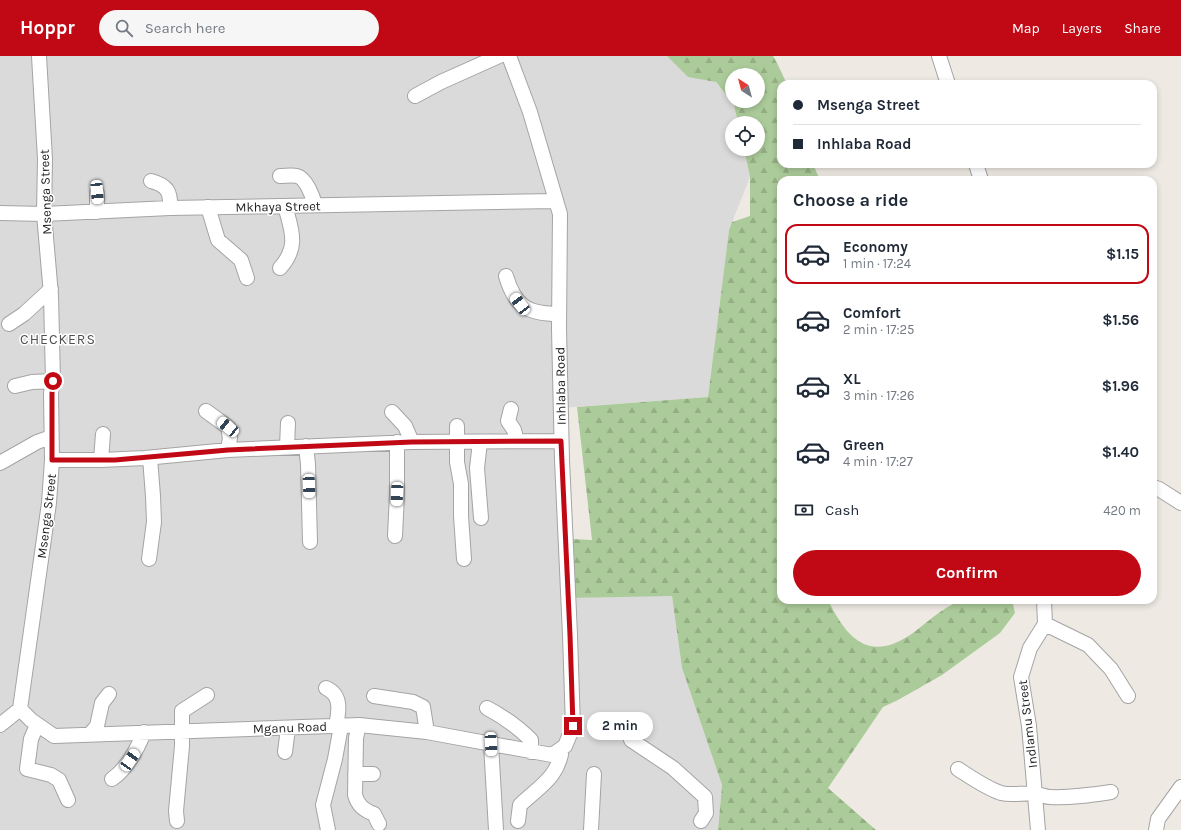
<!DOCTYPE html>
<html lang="en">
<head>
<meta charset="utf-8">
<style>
	:root { --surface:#fff; --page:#f6f6f7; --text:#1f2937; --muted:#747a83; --line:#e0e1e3; --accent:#c10916 }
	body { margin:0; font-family:Karla,sans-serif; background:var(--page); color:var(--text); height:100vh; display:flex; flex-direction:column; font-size:15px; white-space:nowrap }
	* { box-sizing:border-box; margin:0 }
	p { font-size:13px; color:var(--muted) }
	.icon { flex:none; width:22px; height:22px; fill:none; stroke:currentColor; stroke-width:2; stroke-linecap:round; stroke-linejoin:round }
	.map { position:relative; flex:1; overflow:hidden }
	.panel { position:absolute; left:777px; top:120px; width:380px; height:428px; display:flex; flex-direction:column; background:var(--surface); border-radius:12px; box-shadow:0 2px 6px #0003 }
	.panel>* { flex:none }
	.top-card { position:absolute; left:777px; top:24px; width:380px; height:88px; border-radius:12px; box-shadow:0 2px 6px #0003; display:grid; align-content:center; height:88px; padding:0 16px; background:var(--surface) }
	.needle { width:26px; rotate:324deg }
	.controls { position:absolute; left:725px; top:12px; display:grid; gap:8px }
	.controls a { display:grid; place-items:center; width:40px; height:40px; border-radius:50%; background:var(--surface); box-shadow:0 2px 6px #0003; font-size:20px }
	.end { position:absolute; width:18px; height:18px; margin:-9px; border:5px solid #c10916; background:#fff; box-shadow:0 0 0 2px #fff }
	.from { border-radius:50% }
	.bubble { position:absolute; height:28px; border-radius:14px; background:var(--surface); box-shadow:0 2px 6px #0003; font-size:13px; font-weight:700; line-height:28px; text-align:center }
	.car { position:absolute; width:12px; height:24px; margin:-12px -6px; border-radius:5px; box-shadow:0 0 3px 1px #0007; background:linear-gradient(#fff 24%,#345 0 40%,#fff 0 76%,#345 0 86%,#fff 0) }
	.top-card b { display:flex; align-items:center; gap:14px; height:38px; font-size:15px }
	.top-card b+b { border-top:1px solid var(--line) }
	.top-card i { width:10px; height:10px; background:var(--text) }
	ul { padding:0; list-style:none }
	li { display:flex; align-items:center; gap:12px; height:60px; margin:0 8px 6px; padding:0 8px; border:2px solid transparent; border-radius:12px }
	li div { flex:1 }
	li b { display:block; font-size:15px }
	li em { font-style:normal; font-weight:700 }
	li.active { border-color:var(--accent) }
	li>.icon { width:36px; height:36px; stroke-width:1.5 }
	h2 { padding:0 16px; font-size:18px; line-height:48px }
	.pay { display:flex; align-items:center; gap:10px; height:44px; padding:0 16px; font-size:15px }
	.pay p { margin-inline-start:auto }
	.button { display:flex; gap:8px; margin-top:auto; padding:8px 16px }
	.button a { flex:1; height:46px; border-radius:24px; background:var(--accent); color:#fff; font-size:16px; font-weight:700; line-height:46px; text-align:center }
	header { display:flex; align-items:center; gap:24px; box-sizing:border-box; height:56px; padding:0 20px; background:var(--accent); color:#fff }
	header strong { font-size:19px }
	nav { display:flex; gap:22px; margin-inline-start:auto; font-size:14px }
	.search { width:280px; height:36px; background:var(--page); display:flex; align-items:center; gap:10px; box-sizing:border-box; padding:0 14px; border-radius:22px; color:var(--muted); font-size:15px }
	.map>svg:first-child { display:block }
	.residential { fill:#dbdada }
	.forest { fill:url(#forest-firs); fill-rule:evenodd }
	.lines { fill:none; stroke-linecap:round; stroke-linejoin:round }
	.street-casing { stroke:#a4a4a4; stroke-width:16 }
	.street { stroke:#fff; stroke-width:14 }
	.route { stroke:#c10916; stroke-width:5 }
	.labels { text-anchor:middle; stroke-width:3; stroke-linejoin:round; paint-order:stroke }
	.street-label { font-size:13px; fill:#1d1d1d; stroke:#fff }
	.neighbourhood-label { font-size:14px; letter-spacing:1px; fill:#505050; stroke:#fff }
</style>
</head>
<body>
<header>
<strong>Hoppr</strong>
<div class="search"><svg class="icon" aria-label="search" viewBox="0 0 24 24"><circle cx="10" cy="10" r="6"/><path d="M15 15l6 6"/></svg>Search here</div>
<nav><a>Map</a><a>Layers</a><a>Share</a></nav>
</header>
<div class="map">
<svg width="1181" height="774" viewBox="0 0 1181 774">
	<defs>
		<pattern id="forest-firs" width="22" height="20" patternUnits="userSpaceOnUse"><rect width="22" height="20" fill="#accb9a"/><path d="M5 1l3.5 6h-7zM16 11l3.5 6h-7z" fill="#94ae84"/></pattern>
	</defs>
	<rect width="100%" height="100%" fill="#eeeae3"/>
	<path class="residential" d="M 0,0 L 690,0 L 705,13 L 734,49 L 738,67 L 732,67 L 732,93 L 744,93 L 750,121 L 729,174 L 708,341 L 561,352 L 569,542 L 672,539 L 682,612 L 722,729 L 718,774 L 0,774 Z"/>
	<path class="forest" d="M 667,0 L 773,0 L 777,7 L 787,28 L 781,28 L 781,108 L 813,108 L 820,124 L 781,124 L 781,544 L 828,544 C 846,581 868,607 910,579 C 926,568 941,552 960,545 C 968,542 1002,544 1012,544 L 1015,557 L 1000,577 L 942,619 L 898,644 L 883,651 L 828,732 L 876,774 L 718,774 L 722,729 L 682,612 L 672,540 L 568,542 L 571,483 L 592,484 L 577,351 L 708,341 L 729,174 L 732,166 L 750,160 L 750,121 L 744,93 L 758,93 L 758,67 L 738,67 L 734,49 L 716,26 L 688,21 ZM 732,19 L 758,19 L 758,45 L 732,45 Z"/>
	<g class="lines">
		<defs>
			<path id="street" d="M 939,0 L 948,28
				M 415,40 L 441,26 L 499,0
				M 976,108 L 981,124
				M 280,120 C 285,120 292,119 297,120 C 306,122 313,141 315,149
				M 151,125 C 167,129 171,136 170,152
				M 97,137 L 97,156
				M 208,151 L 218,184 L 241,204 L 247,222
				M 0,157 L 44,158 L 170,152 L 556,145
				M 280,212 C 299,191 292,175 285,150
				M 506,220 C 515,251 528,258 559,258
				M 9,268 L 24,258 L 51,233
				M 15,330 L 32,326 L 53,325
				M 511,353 L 508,365 L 514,374 L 517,385
				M 206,355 L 228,371 L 230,382 L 228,394
				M 392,356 L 405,370 L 412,386
				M 457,370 L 457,406 L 461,428 L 461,460 L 464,503
				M 480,386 L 477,412 L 481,462
				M 306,390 L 308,408 L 310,486
				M 287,391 L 288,367
				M 52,404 L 101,404 L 145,402 L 228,394 L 412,386 L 561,385
				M 101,404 L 103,378
				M 0,407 L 37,386 L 51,381
				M 1153,431 L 1159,433 L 1181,447
				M 395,480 L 397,438 L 397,386
				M 149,503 L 154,466 L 153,440 L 150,402
				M 1045,568 L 1088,589 L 1111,613 L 1128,640
				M 326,632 C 342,639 339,655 336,670
				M 374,640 L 413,646 L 423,651 L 427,676
				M 487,652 C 504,661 518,671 531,684 L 531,696
				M 20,653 L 31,664 L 54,680 L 359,669 L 427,676 L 552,699 L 565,690 L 573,671 L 570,579 L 562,404 L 559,273 L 560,158 L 530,56 L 509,0
				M 0,669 L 20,653 L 49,447 L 52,404 L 51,337 L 53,325 L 51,239 L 44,158 L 45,103 L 39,0
				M 37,669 L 31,683 L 27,713 L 51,719 L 59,724 L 68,744
				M 359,669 L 356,682 L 355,739 C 358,750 364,754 374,758 L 379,768
				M 90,678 L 97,670 L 102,647 L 109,638
				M 631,684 L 673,712 L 705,741 L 706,757 L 701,765
				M 491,688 L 496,774
				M 285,696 L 288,672
				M 958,713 C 972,722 986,732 1001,737 C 1013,740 1024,736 1035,738 C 1040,738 1045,741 1050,741 C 1071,742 1091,739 1111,736
				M 355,718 L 373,718
				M 112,723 C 128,712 137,694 144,676
				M 177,765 L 176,755 L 182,690 L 182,655 L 207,639
				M 518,765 L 520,749 C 540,730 559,721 562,692
				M 328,774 L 323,749 L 335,703 L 341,670
				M 591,774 L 594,718
				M 1038,774 L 1029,670 L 1021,621 L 1030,592 L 1045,568 L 1044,544
				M 1156,774 L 1158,763 L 1181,731"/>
		</defs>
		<use href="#street" class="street-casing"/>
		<use href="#street" class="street"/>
	</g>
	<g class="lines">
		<path class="route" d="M 53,325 L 52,337 L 52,404 L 115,404 L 228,394 L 412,386 L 561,385 L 570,579 L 573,670"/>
	</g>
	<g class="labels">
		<g class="street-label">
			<text transform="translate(45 136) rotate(-92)" y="5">Msenga Street</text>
			<text transform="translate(278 150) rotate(-1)" y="5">Mkhaya Street</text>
			<text transform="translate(560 330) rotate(-91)" y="5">Inhlaba Road</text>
			<text transform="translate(46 460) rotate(-83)" y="5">Msenga Street</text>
			<text transform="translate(1027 668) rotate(-97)" y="5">Indlamu Street</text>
			<text transform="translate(290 671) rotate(-2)" y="5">Mganu Road</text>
		</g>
		<g class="neighbourhood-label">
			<text x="58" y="288">CHECKERS</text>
		</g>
	</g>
</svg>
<div class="controls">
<a><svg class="needle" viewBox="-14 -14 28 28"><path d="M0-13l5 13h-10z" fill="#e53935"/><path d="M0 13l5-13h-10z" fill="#747a83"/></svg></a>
<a><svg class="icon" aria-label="locate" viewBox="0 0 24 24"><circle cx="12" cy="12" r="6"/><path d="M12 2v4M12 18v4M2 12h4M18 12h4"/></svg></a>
</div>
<i class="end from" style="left:53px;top:325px"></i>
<i class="end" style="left:573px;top:670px"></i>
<div class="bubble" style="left:587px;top:656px;width:66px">2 min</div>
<i class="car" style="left:97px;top:136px;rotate:175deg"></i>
<i class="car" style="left:520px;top:248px;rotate:323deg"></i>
<i class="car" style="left:228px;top:371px;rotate:309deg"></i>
<i class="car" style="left:309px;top:430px;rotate:178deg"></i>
<i class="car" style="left:397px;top:438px;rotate:182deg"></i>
<i class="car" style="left:491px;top:688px;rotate:177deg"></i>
<i class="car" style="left:130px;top:704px;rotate:34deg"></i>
<div class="top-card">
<b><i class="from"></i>Msenga Street</b>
<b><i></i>Inhlaba Road</b>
</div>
<section class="panel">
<h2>Choose a ride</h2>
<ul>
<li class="active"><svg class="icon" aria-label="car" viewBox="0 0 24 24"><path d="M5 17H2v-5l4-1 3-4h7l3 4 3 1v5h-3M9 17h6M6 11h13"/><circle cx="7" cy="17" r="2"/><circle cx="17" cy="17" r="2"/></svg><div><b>Economy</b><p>1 min · 17:24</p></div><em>$1.15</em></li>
<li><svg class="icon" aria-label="car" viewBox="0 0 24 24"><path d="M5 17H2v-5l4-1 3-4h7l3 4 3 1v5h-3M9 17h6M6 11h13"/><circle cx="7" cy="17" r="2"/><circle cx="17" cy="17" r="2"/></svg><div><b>Comfort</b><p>2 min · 17:25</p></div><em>$1.56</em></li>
<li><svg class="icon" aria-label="car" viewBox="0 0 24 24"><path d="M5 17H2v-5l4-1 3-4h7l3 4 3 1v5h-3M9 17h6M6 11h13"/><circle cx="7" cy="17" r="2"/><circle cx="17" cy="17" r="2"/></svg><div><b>XL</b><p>3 min · 17:26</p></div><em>$1.96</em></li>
<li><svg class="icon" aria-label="car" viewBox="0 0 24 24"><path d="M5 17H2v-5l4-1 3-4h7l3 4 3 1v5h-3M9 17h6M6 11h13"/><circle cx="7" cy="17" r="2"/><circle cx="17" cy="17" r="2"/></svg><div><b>Green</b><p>4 min · 17:27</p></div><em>$1.40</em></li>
</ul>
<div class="pay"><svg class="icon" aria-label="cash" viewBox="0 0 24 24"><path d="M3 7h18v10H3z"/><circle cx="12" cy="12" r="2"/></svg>Cash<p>420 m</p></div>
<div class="button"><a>Confirm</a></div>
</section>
</div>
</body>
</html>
